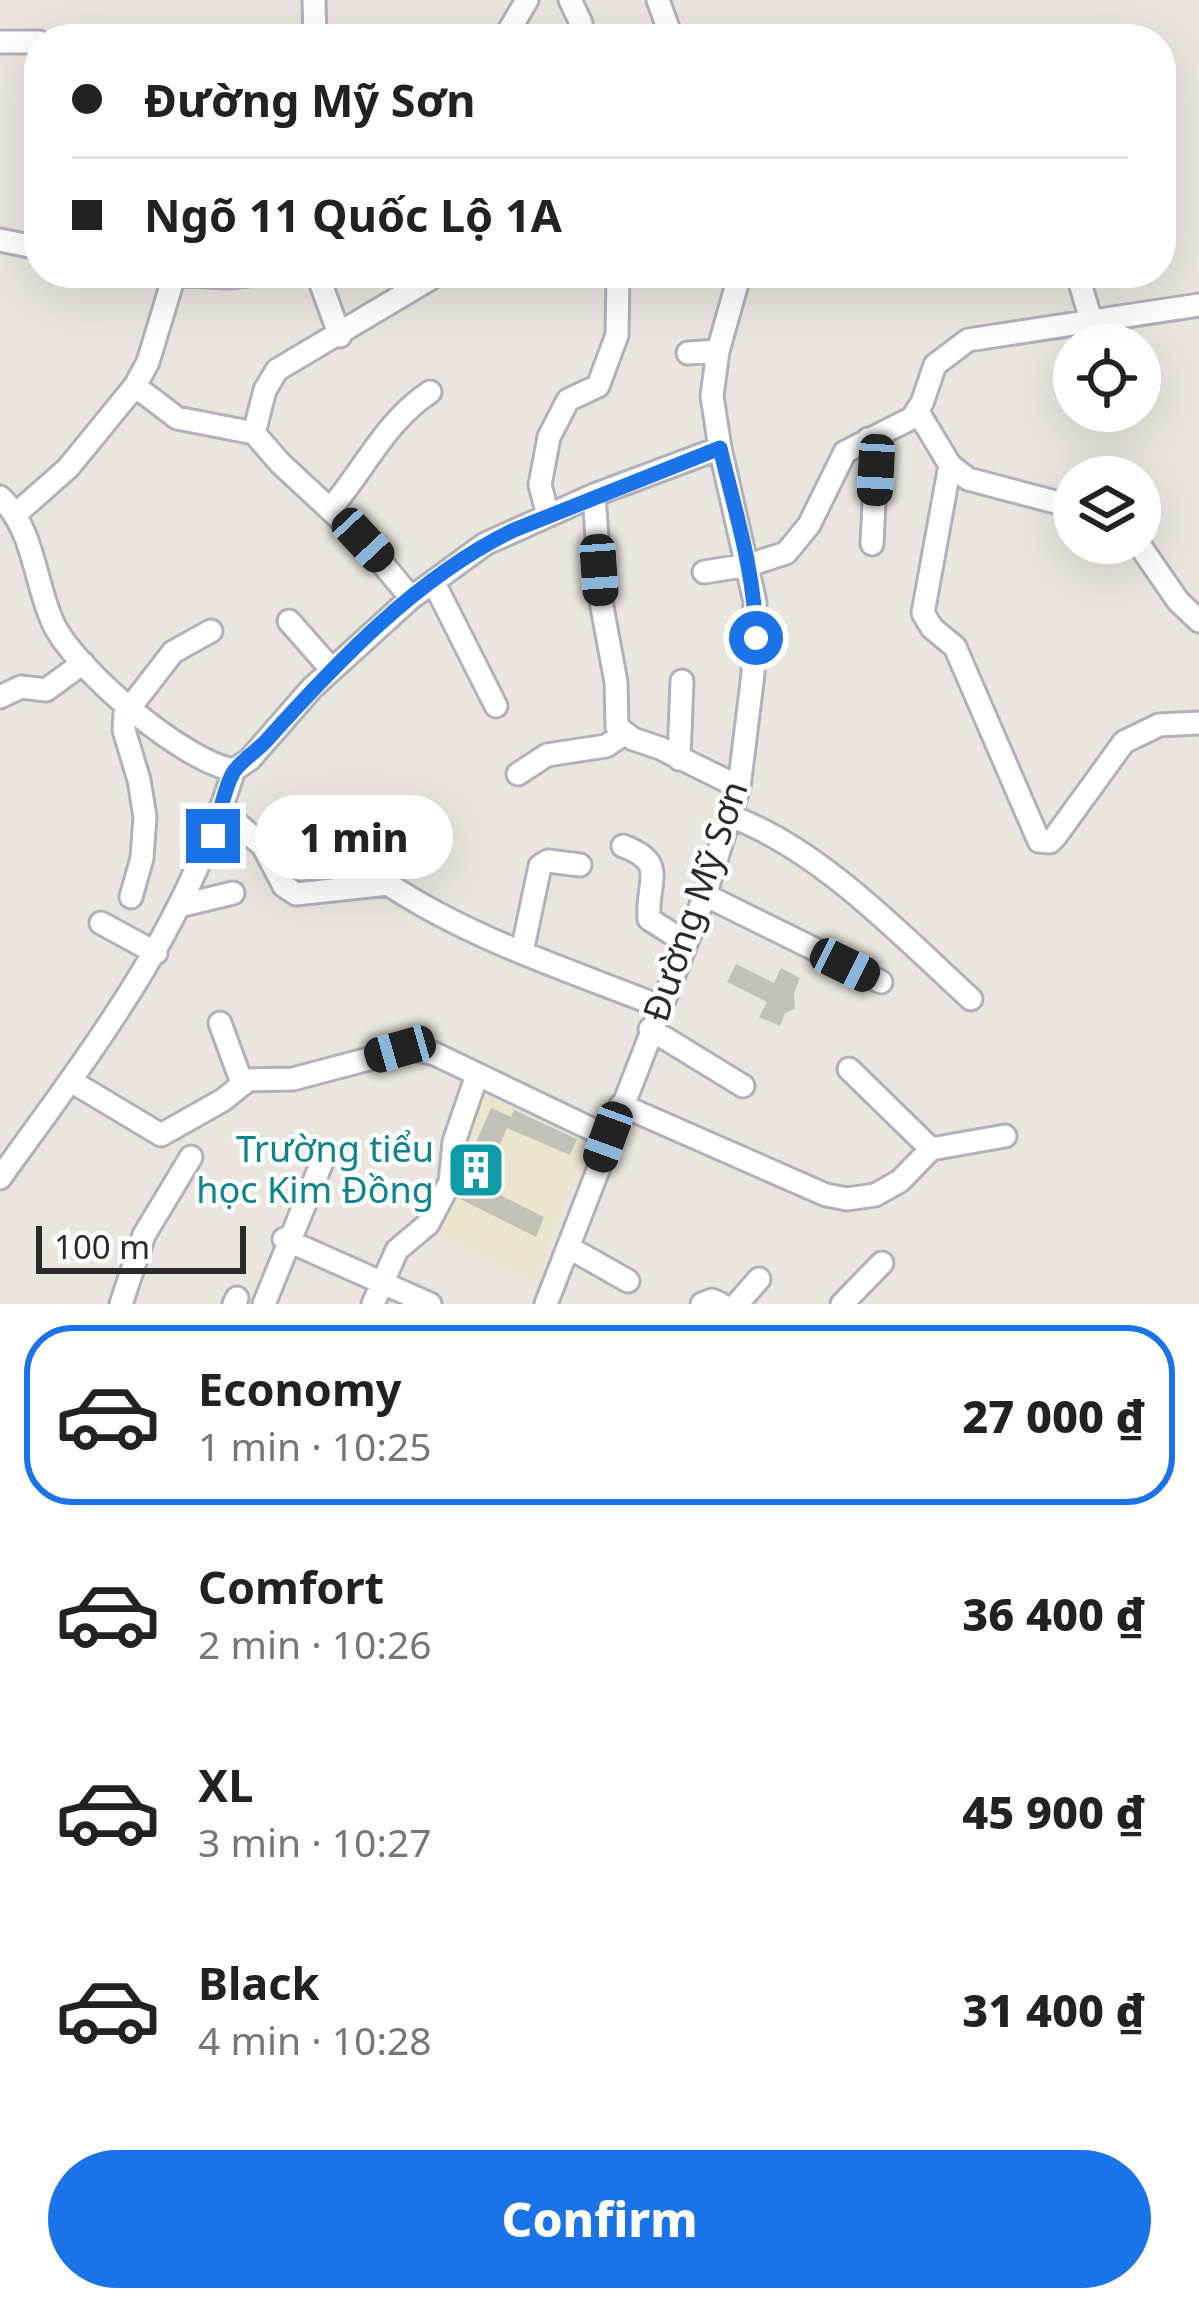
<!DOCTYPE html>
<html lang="en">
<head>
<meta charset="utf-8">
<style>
	:root { --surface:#fff; --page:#f6f6f6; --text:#222; --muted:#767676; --line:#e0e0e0; --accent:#1a73e8 }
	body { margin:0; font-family:"Noto Sans",sans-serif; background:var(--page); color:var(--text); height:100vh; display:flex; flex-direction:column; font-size:45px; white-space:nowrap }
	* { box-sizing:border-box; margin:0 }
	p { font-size:39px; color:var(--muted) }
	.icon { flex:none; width:66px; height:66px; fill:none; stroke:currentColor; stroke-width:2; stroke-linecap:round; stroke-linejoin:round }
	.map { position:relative; height:1304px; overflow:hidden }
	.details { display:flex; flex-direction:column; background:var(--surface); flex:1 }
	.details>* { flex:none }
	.hud { position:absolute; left:24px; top:24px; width:1152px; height:264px; border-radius:48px; box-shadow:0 12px 48px #0002; display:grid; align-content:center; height:264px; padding:0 48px; background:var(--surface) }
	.buttons { position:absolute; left:1053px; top:324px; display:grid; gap:24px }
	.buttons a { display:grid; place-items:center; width:108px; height:108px; border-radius:50%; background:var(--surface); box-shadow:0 12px 48px #0002; font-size:60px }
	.scale { position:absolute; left:36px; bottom:30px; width:210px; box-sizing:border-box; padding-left:12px; border:6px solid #2a2a2a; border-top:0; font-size:33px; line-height:42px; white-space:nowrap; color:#2a2a2a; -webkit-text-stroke:9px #fff; paint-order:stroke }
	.end { position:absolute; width:54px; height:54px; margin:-27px; border:15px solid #1a73e8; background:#fff; box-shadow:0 0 0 6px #fff }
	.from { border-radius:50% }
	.bubble { position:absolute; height:84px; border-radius:42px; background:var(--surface); box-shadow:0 12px 48px #0002; font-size:39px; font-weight:800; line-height:84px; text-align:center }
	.car { position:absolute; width:36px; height:72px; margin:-36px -18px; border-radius:15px; box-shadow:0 0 9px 3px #0007; background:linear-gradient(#222 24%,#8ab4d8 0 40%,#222 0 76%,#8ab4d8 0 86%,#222 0) }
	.hud b { display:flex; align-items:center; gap:42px; height:114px; font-size:45px }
	.hud b+b { border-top:3px solid var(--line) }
	.hud i { width:30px; height:30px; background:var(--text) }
	ul { padding:21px 0 0; list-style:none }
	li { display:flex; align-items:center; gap:36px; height:180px; margin:0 24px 18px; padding:0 24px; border:6px solid transparent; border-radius:48px }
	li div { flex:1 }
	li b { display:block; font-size:45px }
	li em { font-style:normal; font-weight:800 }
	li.active { border-color:var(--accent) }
	li>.icon { width:108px; height:108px; stroke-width:1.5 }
	.button { display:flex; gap:24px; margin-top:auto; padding:24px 48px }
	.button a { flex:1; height:138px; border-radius:72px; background:var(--accent); color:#fff; font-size:48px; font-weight:800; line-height:138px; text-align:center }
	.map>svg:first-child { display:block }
	.education { fill:#ebe5ce }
	.building { fill:#c3c0b8 }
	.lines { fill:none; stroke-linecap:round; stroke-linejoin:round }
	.minor-casing { stroke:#b0b1bc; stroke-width:27 }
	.minor { stroke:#fff; stroke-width:21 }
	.route { stroke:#1a73e8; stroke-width:15 }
	.labels { text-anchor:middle; stroke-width:9; stroke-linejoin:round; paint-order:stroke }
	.street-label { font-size:36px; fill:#2a2a2a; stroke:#fff }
	.culture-label { font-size:36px; fill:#0d838f; stroke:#fff; text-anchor:end }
</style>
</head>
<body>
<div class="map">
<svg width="1199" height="1304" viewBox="0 0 1199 1304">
	<rect width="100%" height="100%" fill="#eae6dd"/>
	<path class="education" d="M 486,1085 L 585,1130 L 587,1140 L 543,1262 L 540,1283 L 432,1232 L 476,1089 Z"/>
	<path class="building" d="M 736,964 L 774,983 L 781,968 L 800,978 L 794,993 L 795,1009 L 785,1013 L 780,1026 L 759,1017 L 767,1002 L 727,982 Z
		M 491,1108 L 511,1117 L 514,1110 L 577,1139 L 570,1155 L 507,1128 L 482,1186 L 544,1217 L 536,1237 L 458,1198 L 467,1163 Z"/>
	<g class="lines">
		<defs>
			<path id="minor" d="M 314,0 L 315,39
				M 570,0 L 581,23
				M 658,0 L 672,39
				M 504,39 L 527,0
				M 0,42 L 39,42
				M 0,240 L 39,248
				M 152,273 L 227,277 L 267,273
				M 317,273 L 340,336
				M 1077,273 L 1091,320
				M 688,353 L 718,351
				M 135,386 L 177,418 L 254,433 L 280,463 L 363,540 L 411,598
				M 918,412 L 950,465 L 968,479 L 1074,507
				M 254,433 L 265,390 L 277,370 L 440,273
				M 868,439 L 876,459 L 872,544
				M 950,465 L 923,613 L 932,628 L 955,647 L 1039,841 L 1050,842 L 1055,837 L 1124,742 L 1159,725 L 1199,723
				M 594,495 L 602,607 L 616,682 L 617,727 L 633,739 L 660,748 L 739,787
				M 0,497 C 35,530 34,583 54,625 C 77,671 184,762 234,770
				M 331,508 C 365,468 386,421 430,392
				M 17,513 L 68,468 L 135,386 L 148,362 L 174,276
				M 548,515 L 540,485 L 549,437 L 568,400 L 598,386 L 617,335 L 618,273
				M 1138,543 L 1178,601 L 1199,621
				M 704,572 L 749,565 L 786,553 L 809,525 L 845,452 L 912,418 L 922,403 L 935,365 L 968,340 L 1199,305
				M 434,583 L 496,706
				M 289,621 L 332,670
				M 0,697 L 21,687 L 46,690 L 83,663
				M 679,759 L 682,681
				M 234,770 L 250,759 L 312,688 L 411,598 L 485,544 L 594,495 L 720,448
				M 518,774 L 547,755 L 606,746 L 624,734
				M 222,810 L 263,846 L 284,886 L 296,894 L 388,884 C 471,939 566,969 659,1006
				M 730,816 C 820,849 901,935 971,999
				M 623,846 C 669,863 646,881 649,919 L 685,942
				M 705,895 L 881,982
				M 131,897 L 142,858 L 145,817 L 139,780 L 124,730 L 125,714 L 173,652 L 211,631
				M 183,905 L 233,893
				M 101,923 L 156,953
				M 522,952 L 540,866 L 548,861 L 580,865
				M 220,1023 L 242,1083
				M 650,1029 L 743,1086
				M 849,1069 L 931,1149
				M 71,1081 L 161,1135 L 223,1100 L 248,1080 L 293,1079 L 410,1048 L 435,1054 L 608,1137
				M 621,1105 L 826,1195 L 847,1199 L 875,1195 L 900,1181 L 931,1149 L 1005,1136
				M 0,1178 C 98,1042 183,934 234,770
				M 284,1239 L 430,1304
				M 568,1247 L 628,1281
				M 121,1304 L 144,1235 L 191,1157
				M 234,1304 L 237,1298
				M 264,1304 L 324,1157
				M 373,1304 L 397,1250 L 428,1224 L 450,1182 L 454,1142 L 477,1075
				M 546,1304 L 705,895 L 739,787 L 753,674 L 755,602 L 720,448 L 712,396 L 718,351 L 740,273
				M 702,1304 L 712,1300 L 721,1304
				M 737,1304 L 759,1279
				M 842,1304 L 882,1263"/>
		</defs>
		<use href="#minor" class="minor-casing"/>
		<use href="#minor" class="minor"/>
	</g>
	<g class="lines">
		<path class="route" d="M 213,836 C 220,816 223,791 233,773 C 239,762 257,751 266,741 C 337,662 417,577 514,530 L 720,448 C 735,511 755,573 756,638"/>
	</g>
	<defs>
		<symbol id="building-square" viewBox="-11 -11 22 22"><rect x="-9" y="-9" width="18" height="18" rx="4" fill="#0f9aa8" stroke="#fff"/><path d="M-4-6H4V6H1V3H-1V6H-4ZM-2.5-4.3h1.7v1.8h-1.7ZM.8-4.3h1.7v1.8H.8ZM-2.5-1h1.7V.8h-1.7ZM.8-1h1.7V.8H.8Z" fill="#fff"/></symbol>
	</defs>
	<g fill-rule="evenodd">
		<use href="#building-square" x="443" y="1137" width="66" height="66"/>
	</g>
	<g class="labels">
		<g class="street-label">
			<text transform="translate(695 901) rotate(-71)" y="13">Đường Mỹ Sơn</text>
		</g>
		<g class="culture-label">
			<text x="434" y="1162">Trường tiểu<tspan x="434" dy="41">học Kim Đồng</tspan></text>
		</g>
	</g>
</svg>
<div class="buttons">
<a><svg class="icon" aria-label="locate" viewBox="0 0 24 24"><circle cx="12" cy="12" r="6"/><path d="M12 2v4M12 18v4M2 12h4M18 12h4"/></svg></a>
<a><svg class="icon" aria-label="layers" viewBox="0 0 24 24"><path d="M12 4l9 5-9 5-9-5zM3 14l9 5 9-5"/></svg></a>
</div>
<div class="scale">100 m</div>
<i class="end from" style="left:756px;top:638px"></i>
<i class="end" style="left:213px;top:836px"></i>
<div class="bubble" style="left:255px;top:795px;width:198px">1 min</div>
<i class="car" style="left:876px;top:470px;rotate:183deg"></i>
<i class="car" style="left:363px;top:540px;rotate:137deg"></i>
<i class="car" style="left:599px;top:570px;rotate:176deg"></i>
<i class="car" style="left:845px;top:965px;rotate:116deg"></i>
<i class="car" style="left:400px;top:1049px;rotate:254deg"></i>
<i class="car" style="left:608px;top:1137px;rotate:200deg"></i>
<div class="hud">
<b><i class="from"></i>Đường Mỹ Sơn</b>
<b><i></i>Ngõ 11 Quốc Lộ 1A</b>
</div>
</div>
<section class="details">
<ul>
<li class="active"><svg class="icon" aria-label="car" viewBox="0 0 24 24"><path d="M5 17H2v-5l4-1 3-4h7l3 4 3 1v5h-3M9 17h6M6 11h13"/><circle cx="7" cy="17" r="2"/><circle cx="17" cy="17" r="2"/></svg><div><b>Economy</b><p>1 min · 10:25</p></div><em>27 000 ₫</em></li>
<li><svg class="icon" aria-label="car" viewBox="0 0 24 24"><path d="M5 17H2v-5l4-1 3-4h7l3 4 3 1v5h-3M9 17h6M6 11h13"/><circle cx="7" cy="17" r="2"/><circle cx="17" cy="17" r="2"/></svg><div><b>Comfort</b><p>2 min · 10:26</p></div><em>36 400 ₫</em></li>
<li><svg class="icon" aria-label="car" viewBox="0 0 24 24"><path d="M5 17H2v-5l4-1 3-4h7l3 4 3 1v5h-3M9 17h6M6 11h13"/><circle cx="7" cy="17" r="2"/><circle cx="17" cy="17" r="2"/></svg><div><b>XL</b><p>3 min · 10:27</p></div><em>45 900 ₫</em></li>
<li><svg class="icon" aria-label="car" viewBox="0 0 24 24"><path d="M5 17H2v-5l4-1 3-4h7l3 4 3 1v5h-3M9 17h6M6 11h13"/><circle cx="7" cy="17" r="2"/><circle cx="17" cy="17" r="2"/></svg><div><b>Black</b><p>4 min · 10:28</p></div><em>31 400 ₫</em></li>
</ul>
<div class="button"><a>Confirm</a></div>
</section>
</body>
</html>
